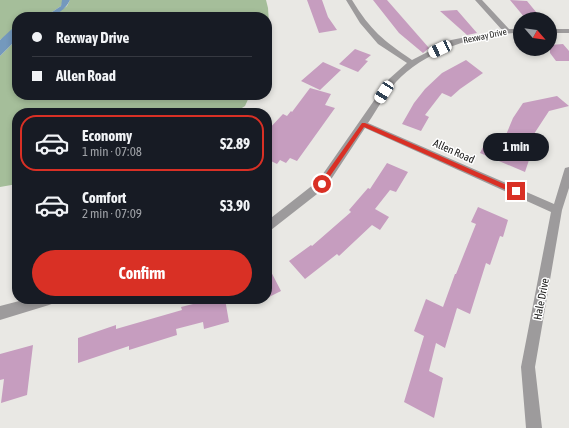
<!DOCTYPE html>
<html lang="en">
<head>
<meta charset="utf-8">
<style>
	:root { --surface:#171b24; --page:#20242c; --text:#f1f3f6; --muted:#9ea1a6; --line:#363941; --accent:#d93025 }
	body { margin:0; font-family:"Asap Condensed",sans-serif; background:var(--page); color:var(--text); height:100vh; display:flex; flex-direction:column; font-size:15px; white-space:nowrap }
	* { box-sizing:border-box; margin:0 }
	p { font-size:13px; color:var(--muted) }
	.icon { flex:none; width:22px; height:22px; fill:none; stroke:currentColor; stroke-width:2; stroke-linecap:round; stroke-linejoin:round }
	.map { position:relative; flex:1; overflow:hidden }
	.panel { position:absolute; left:12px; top:108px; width:260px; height:196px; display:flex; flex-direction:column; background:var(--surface); border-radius:16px; box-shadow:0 2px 6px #0003 }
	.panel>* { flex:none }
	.guide { position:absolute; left:12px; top:12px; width:260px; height:88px; border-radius:16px; box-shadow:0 2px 6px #0003; display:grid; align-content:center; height:88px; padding:0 20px; background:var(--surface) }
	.needle { width:26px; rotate:118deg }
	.fabs { position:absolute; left:513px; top:12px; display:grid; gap:8px }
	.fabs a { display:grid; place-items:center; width:44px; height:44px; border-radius:50%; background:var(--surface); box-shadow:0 2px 6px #0003; font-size:20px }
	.end { position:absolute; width:18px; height:18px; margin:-9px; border:5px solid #d93025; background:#fff; box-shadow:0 0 0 2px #fff }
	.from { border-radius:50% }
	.bubble { position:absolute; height:28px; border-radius:14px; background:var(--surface); box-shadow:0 2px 6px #0003; font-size:13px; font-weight:700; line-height:28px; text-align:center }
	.car { position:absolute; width:12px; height:24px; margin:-12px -6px; border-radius:5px; box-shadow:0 0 3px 1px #0007; background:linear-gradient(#fff 24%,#345 0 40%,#fff 0 76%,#345 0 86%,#fff 0) }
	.guide b { display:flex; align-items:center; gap:14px; height:38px; font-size:15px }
	.guide b+b { border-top:1px solid var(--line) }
	.guide i { width:10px; height:10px; background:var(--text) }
	ul { padding:7px 0 0; list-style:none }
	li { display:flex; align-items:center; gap:12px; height:56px; margin:0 8px 6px; padding:0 12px; border:2px solid transparent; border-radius:16px }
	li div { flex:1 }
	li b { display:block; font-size:15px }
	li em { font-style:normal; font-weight:700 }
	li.on { border-color:var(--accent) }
	li>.icon { width:36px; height:36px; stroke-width:1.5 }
	.action { display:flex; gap:8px; margin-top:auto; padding:8px 20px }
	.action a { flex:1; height:46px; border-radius:24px; background:var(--accent); color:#fff; font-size:16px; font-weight:700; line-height:46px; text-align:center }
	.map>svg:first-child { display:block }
	.green { fill:#a5be9a }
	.water { fill:#7499bd }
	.building { fill:#c69dbf }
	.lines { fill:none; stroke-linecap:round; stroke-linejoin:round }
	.minor { fill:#9d9b9c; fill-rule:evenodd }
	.route { fill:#d93025 }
	.labels { text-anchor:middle; stroke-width:3; stroke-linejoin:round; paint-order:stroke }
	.far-street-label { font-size:9px; fill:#1b1b1a; stroke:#fff }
	.street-label { font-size:11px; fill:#1b1b1a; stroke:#fff }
</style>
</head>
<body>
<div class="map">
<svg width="569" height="428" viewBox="0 0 569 428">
	<rect width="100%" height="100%" fill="#e9e8e4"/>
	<path class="green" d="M 0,0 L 63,0 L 61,6 L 52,12 L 41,16 C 31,11 27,17 17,17 C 17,28 8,34 0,40 Z
		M 70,0 L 266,0 L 268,8 L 271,53 L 267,61 L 267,17 L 51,17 L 67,6 Z
		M 17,39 L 17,95 L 250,95 L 245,106 L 234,113 L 17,113 L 17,184 L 0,187 L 0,56 Z"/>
	<path class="water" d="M 62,0 L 70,0 C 60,20 41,17 22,17 C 29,12 34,12 41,16 L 52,12 L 61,6 Z
		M 17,22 L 17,39 L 0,56 L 0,40 L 12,29 Z"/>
	<path class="building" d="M 307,0 L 322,0 L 328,17 L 337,30 L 319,33 Z
		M 373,0 L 387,0 L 429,48 L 423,53 L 399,33 Z
		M 510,0 L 527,1 L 541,18 L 525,18 Z
		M 457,10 L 477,33 L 467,35 L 440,11 Z
		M 563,44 L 569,51 L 569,61 L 556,61 L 550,53 L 550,45 Z
		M 355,49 L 371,55 L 365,60 L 368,61 L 358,72 L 339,64 Z
		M 466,60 L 483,73 L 460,89 L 451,97 L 442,93 L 425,115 L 429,117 L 421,131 L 402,124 L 414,103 L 425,89 L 442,73 Z
		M 323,62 L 341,70 L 320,90 L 301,81 Z
		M 310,88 L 331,94 L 325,105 L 335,108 L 297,161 L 290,158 L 286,163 L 280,160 L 277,164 L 267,159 L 267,131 L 283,114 L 287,116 L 291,111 L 292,112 Z
		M 557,96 L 569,106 L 549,111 L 532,137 L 536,139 L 525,172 L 480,153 L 486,141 L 501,147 L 513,118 L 523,103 Z
		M 387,163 L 408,172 L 396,192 L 390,190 L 375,209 L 389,217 L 380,230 L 372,225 L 339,256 L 337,254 L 305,279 L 289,261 L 311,245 L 312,246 L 351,212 L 349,210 L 368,188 L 370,189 Z
		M 478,207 L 508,220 L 503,237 L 500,236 L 490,265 L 486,263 L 470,314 L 457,308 L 445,348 L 436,343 L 429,371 L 443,378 L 434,418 L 404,402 L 424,336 L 414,331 L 426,299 L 443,307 L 455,274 L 456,274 L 476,224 L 471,222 Z
		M 267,264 L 281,291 L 267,298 Z
		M 213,299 L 225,299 L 229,322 L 204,329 L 203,322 L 176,329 L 177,335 L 129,350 L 129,346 L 78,363 L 78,338 L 116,325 L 116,329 L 182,310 L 181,307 Z
		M 33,345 L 27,395 L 1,403 L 4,379 L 0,380 L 0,354 Z"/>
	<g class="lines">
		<path class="minor" d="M 346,0 L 352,0 C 371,31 383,40 412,60 L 451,40 L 502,30 L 475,0 L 482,0 L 509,29 L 520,29 L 520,33 C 478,33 425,51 396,82 C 385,94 377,110 368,123 L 554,204 L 564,171 L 565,168 L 569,167 L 569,188 L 562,210 L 535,367 L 542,428 L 526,428 L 521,367 L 551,212 L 365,128 L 326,187 L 271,230 L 267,232 L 267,221 L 318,181 L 389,79 L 407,63 L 378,44 L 360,23 Z
			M 550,29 L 569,29 L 569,33 L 550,33 Z
			M 27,299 L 55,299 L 54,303 L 49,305 L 0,320 L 0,306 Z"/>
	</g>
	<path class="route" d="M 362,123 L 365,123 L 518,190 L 519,191 L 516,194 L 513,193 L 364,127 L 324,185 L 320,185 L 320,182 Z"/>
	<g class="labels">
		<g class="far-street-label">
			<text transform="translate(485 36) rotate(-12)" y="3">Rexway Drive</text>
		</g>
		<g class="street-label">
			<text transform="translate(454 151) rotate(24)" y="4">Allen Road</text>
			<text transform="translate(541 299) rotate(-79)" y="4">Hale Drive</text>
		</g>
	</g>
</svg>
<div class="fabs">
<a><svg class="needle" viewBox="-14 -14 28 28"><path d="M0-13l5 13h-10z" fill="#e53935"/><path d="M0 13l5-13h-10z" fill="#9ea1a6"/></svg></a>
</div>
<i class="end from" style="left:322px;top:184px"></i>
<i class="end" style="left:516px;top:191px"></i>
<div class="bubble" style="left:483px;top:133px;width:66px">1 min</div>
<i class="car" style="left:440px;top:49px;rotate:245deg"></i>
<i class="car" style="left:384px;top:92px;rotate:213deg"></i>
<div class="guide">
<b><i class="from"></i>Rexway Drive</b>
<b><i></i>Allen Road</b>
</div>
<section class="panel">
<ul>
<li class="on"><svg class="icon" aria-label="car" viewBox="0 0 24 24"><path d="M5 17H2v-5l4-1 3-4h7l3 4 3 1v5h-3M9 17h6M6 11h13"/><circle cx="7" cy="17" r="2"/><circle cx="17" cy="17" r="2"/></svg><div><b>Economy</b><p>1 min · 07:08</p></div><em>$2.89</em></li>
<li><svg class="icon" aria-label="car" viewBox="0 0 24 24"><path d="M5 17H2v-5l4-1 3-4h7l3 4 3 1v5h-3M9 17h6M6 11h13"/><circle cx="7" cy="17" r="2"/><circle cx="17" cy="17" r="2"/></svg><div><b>Comfort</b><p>2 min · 07:09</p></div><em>$3.90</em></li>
</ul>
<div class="action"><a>Confirm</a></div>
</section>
</div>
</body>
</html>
